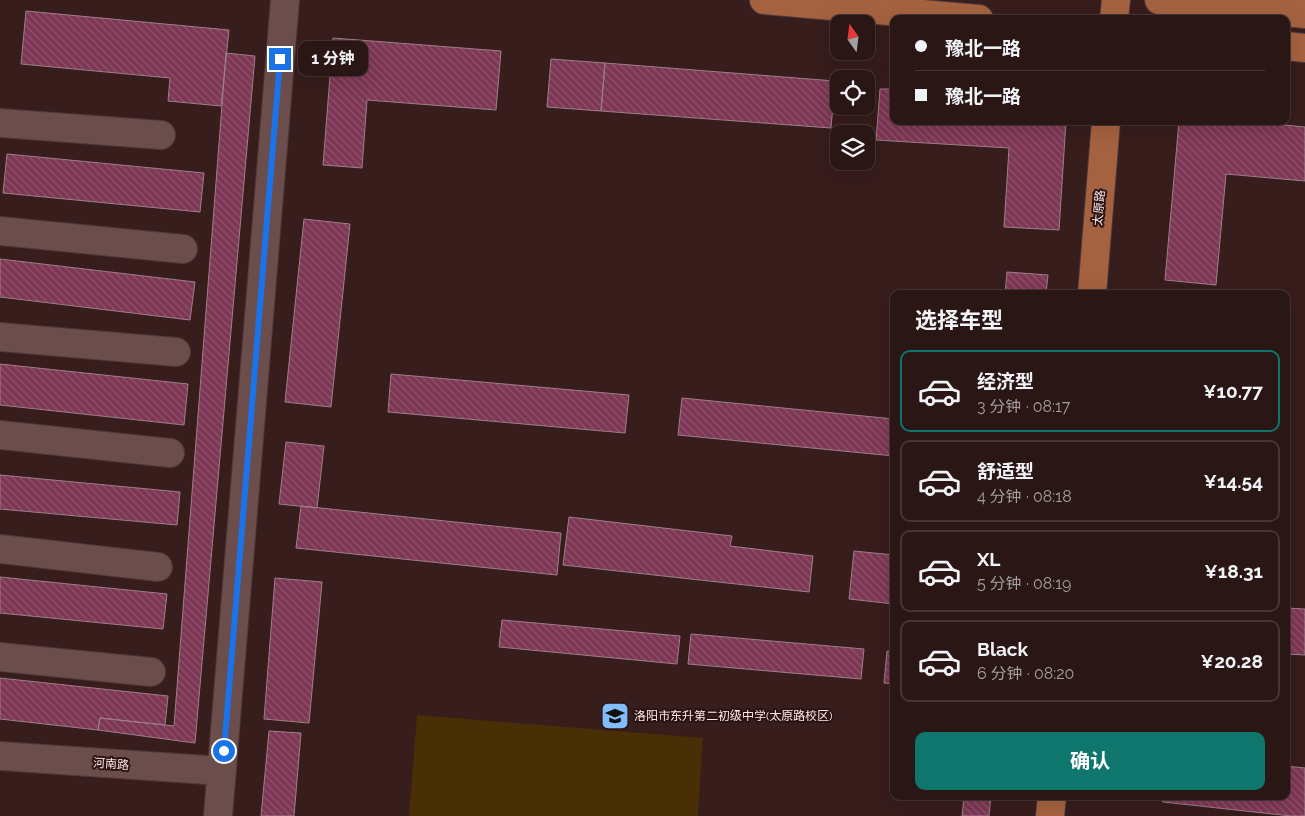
<!DOCTYPE html>
<html lang="zh">
<head>
<meta charset="utf-8">
<style>
	:root { --surface:#291615; --page:#352322; --text:#f1f3f6; --muted:#a59fa0; --line:#453534; --accent:#0f766e }
	body { margin:0; font-family:Raleway,"Noto Sans SC",sans-serif; background:var(--page); color:var(--text); height:100vh; display:flex; flex-direction:column; font-size:19px; white-space:nowrap }
	* { box-sizing:border-box; margin:0 }
	p { font-size:16px; color:var(--muted) }
	.icon { flex:none; width:28px; height:28px; fill:none; stroke:currentColor; stroke-width:2; stroke-linecap:round; stroke-linejoin:round }
	.map { position:relative; flex:1; overflow:hidden }
	.details { position:absolute; left:890px; top:290px; width:400px; height:510px; display:flex; flex-direction:column; background:var(--surface); border-radius:10px; box-shadow:0 5px 20px #0002,0 0 0 1px var(--line) }
	.details>* { flex:none }
	.top-card { position:absolute; left:890px; top:15px; width:400px; height:110px; border-radius:10px; box-shadow:0 5px 20px #0002,0 0 0 1px var(--line); display:grid; align-content:center; height:110px; padding:0 25px; background:var(--surface) }
	.needle { width:32px; rotate:346deg }
	.controls { position:absolute; left:830px; top:15px; display:grid; gap:10px }
	.controls a { display:grid; place-items:center; width:45px; height:45px; border-radius:10px; background:var(--surface); box-shadow:0 5px 20px #0002,0 0 0 1px var(--line); font-size:25px }
	.end { position:absolute; width:22px; height:22px; margin:-11px; border:6px solid #1a73e8; background:#fff; box-shadow:0 0 0 2px #fff }
	.from { border-radius:50% }
	.bubble { position:absolute; height:35px; border-radius:10px; background:var(--surface); box-shadow:0 5px 20px #0002,0 0 0 1px var(--line); font-size:16px; font-weight:700; line-height:35px; text-align:center }
	.top-card b { display:flex; align-items:center; gap:18px; height:48px; font-size:19px }
	.top-card b+b { border-top:1px solid var(--line) }
	.top-card i { width:12px; height:12px; background:var(--text) }
	ul { padding:0; list-style:none }
	li { display:flex; align-items:center; gap:15px; height:82px; margin:0 10px 8px; padding:0 15px; border:2px solid var(--line); border-radius:10px }
	li div { flex:1 }
	li b { display:block; font-size:19px }
	li em { font-style:normal; font-weight:700 }
	li.on { border-color:var(--accent) }
	li>.icon { width:45px; height:45px; stroke-width:1.5 }
	h2 { padding:0 25px; font-size:22px; line-height:60px }
	.action { display:flex; gap:10px; margin-top:auto; padding:10px 25px }
	.action a { flex:1; height:58px; border-radius:10px; background:var(--accent); color:#fff; font-size:20px; font-weight:700; line-height:58px; text-align:center }
	.map>svg:first-child { display:block }
	.park { fill:#482f06 }
	.building { fill:url(#building-back-hatch); stroke:#9e7f89 }
	.lines { fill:none; stroke-linecap:round; stroke-linejoin:round }
	.minor-casing { stroke:#4e3838; stroke-width:30 }
	.major-casing { stroke:#4e3838; stroke-width:30 }
	.minor { stroke:#6b4d4b; stroke-width:28 }
	.major { stroke:#a56240; stroke-width:28 }
	.route { stroke:#1a73e8; stroke-width:6 }
	.labels { text-anchor:middle; stroke-width:4; stroke-linejoin:round; paint-order:stroke }
	.street-label { font-size:12px; fill:#fceae8; stroke:#2c1313 }
	.poi-label { font-size:12px; fill:#fceae8; stroke:#2c1313; text-anchor:start }
</style>
</head>
<body>
<div class="map">
<svg width="1305" height="816" viewBox="0 0 1305 816">
	<defs>
		<pattern id="building-back-hatch" width="6" height="6" patternUnits="userSpaceOnUse" patternTransform="scale(1.25)"><rect width="6" height="6" fill="#7d3653"/><path d="M-1 5l2 2M0 0l6 6M5-1l2 2" fill="none" stroke="#90536c"/></pattern>
	</defs>
	<rect width="100%" height="100%" fill="#371d1c"/>
	<path class="park" d="M 417,715 L 703,738 L 698,816 L 409,816 Z"/>
	<path class="building" d="M 26,11 L 229,30 L 221,106 L 168,101 L 170,78 L 21,64 Z
		M 333,38 L 501,51 L 496,110 L 367,100 L 362,168 L 323,165 Z
		M 226,53 L 255,56 L 195,743 L 98,730 L 100,718 L 174,726 Z
		M 551,59 L 605,63 L 601,111 L 547,107 Z
		M 605,63 L 835,81 L 831,128 L 601,111 Z
		M 880,89 L 894,89 L 894,121 L 1066,121 L 1059,230 L 1004,227 L 1009,148 L 876,140 Z
		M 1179,121 L 1243,121 L 1305,127 L 1305,181 L 1226,174 L 1216,285 L 1165,280 Z
		M 7,154 L 204,173 L 200,212 L 3,193 Z
		M 304,219 L 350,224 L 331,407 L 285,402 Z
		M 0,259 L 195,282 L 190,320 L 0,297 Z
		M 1007,272 L 1048,275 L 1046,294 L 1005,294 Z
		M 0,364 L 188,384 L 184,425 L 0,405 Z
		M 391,374 L 629,395 L 625,433 L 388,412 Z
		M 682,398 L 894,419 L 894,456 L 678,435 Z
		M 286,442 L 324,446 L 317,508 L 279,504 Z
		M 0,475 L 180,492 L 177,525 L 0,509 Z
		M 301,506 L 561,533 L 557,575 L 296,548 Z
		M 569,517 L 732,536 L 730,546 L 813,556 L 809,592 L 563,565 Z
		M 854,551 L 894,555 L 894,604 L 849,599 Z
		M 0,577 L 167,594 L 163,629 L 0,613 Z
		M 275,578 L 322,582 L 309,723 L 264,719 Z
		M 1286,608 L 1305,609 L 1305,655 L 1286,654 Z
		M 502,620 L 680,636 L 677,664 L 499,647 Z
		M 691,634 L 864,649 L 861,679 L 688,664 Z
		M 887,651 L 894,652 L 894,684 L 884,683 Z
		M 0,678 L 168,696 L 165,725 L 100,718 L 98,730 L 0,719 Z
		M 269,731 L 301,733 L 294,816 L 261,816 Z
		M 1286,766 L 1305,768 L 1305,816 L 1291,816 L 1163,802 L 1159,796 L 1286,796 Z
		M 964,796 L 991,796 L 989,816 L 962,816 Z"/>
	<g class="lines">
		<defs>
			<path id="minor" d="M 0,123 L 161,135
				M 0,231 L 183,249
				M 0,337 L 176,352
				M 0,435 L 170,453
				M 0,549 L 158,567
				M 0,657 L 151,672
				M 0,756 L 222,771
				M 218,816 L 285,0"/>
			<path id="major" d="M 764,0 L 979,19
				M 1159,0 L 1305,14
				M 1114,19 L 1116,0
				M 1286,46 L 1305,48
				M 1092,294 L 1106,121
				M 1050,816 L 1052,796"/>
		</defs>
		<use href="#minor" class="minor-casing"/>
		<use href="#major" class="major-casing"/>
		<use href="#minor" class="minor"/>
		<use href="#major" class="major"/>
	</g>
	<g class="lines">
		<path class="route" d="M 224,751 L 280,59"/>
	</g>
	<defs>
		<symbol id="school-square" viewBox="-11 -11 22 22"><rect x="-9" y="-9" width="18" height="18" rx="4" fill="#82bcfa" stroke="#2c1313"/><path d="M0-5L7-2L0 1L-7-2ZM-4 1L0 2.5L4 1V4Q0 6-4 4Z" fill="#111"/></symbol>
	</defs>
	<g fill-rule="evenodd">
		<use href="#school-square" x="599" y="700" width="32" height="32"/>
	</g>
	<g class="labels">
		<g class="street-label">
			<text transform="translate(1099 208) rotate(-85)" y="4">太原路</text>
			<text transform="translate(111 764) rotate(4)" y="4">河南路</text>
		</g>
		<g class="poi-label">
			<text x="634" y="720">洛阳市东升第二初级中学(太原路校区)</text>
		</g>
	</g>
</svg>
<div class="controls">
<a><svg class="needle" viewBox="-14 -14 28 28"><path d="M0-13l5 13h-10z" fill="#e53935"/><path d="M0 13l5-13h-10z" fill="#a59fa0"/></svg></a>
<a><svg class="icon" aria-label="locate" viewBox="0 0 24 24"><circle cx="12" cy="12" r="6"/><path d="M12 2v4M12 18v4M2 12h4M18 12h4"/></svg></a>
<a><svg class="icon" aria-label="layers" viewBox="0 0 24 24"><path d="M12 4l9 5-9 5-9-5zM3 14l9 5 9-5"/></svg></a>
</div>
<i class="end from" style="left:224px;top:751px"></i>
<i class="end" style="left:280px;top:59px"></i>
<div class="bubble" style="left:298px;top:41px;width:70px">1 分钟</div>
<div class="top-card">
<b><i class="from"></i>豫北一路</b>
<b><i></i>豫北一路</b>
</div>
<section class="details">
<h2>选择车型</h2>
<ul>
<li class="on"><svg class="icon" aria-label="car" viewBox="0 0 24 24"><path d="M5 17H2v-5l4-1 3-4h7l3 4 3 1v5h-3M9 17h6M6 11h13"/><circle cx="7" cy="17" r="2"/><circle cx="17" cy="17" r="2"/></svg><div><b>经济型</b><p>3 分钟 · 08:17</p></div><em>¥10.77</em></li>
<li><svg class="icon" aria-label="car" viewBox="0 0 24 24"><path d="M5 17H2v-5l4-1 3-4h7l3 4 3 1v5h-3M9 17h6M6 11h13"/><circle cx="7" cy="17" r="2"/><circle cx="17" cy="17" r="2"/></svg><div><b>舒适型</b><p>4 分钟 · 08:18</p></div><em>¥14.54</em></li>
<li><svg class="icon" aria-label="car" viewBox="0 0 24 24"><path d="M5 17H2v-5l4-1 3-4h7l3 4 3 1v5h-3M9 17h6M6 11h13"/><circle cx="7" cy="17" r="2"/><circle cx="17" cy="17" r="2"/></svg><div><b>XL</b><p>5 分钟 · 08:19</p></div><em>¥18.31</em></li>
<li><svg class="icon" aria-label="car" viewBox="0 0 24 24"><path d="M5 17H2v-5l4-1 3-4h7l3 4 3 1v5h-3M9 17h6M6 11h13"/><circle cx="7" cy="17" r="2"/><circle cx="17" cy="17" r="2"/></svg><div><b>Black</b><p>6 分钟 · 08:20</p></div><em>¥20.28</em></li>
</ul>
<div class="action"><a>确认</a></div>
</section>
</div>
</body>
</html>
